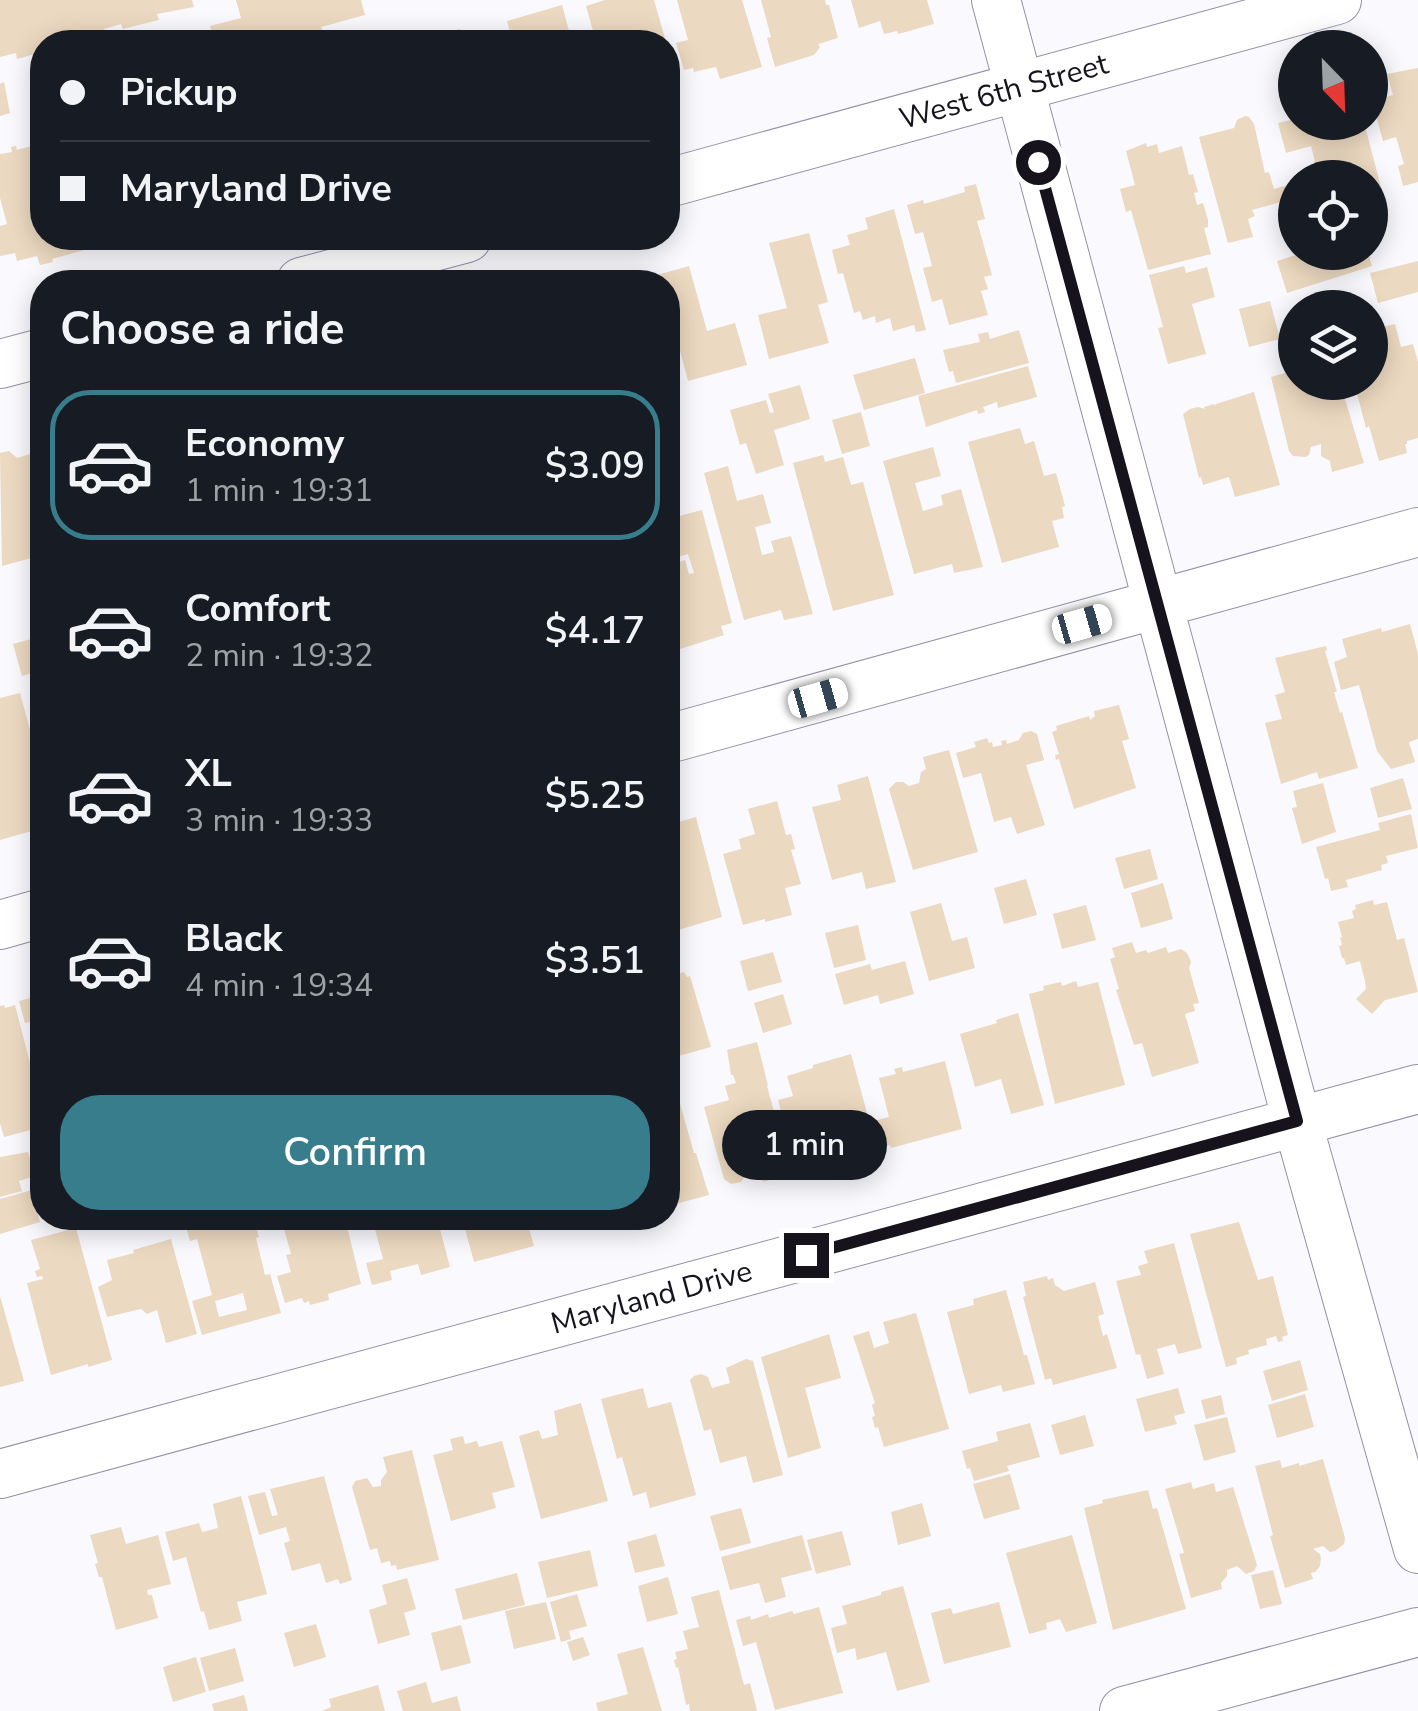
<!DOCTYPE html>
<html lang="en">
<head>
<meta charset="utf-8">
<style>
	:root { --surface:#171b24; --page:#242831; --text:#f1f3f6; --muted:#9ea1a6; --line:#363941; --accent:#387d8b }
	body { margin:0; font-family:"Nunito Sans",sans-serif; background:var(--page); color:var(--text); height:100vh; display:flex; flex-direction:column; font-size:38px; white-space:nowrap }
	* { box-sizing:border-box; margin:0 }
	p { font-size:32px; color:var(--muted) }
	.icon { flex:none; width:55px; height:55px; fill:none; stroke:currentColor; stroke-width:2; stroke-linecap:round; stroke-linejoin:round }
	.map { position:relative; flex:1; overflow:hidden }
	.side { position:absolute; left:30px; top:270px; width:650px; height:960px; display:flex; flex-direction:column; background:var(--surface); border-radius:40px; box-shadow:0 5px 25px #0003 }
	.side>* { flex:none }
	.hud { position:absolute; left:30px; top:30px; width:650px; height:220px; border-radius:40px; box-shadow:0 5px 25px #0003; display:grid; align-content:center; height:220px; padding:0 30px; background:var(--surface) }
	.needle { width:65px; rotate:157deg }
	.buttons { position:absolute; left:1278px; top:30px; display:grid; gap:20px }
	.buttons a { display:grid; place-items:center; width:110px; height:110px; border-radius:50%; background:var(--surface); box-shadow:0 5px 25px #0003; font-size:50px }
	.end { position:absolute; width:45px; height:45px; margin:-22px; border:12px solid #16131d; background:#fff; box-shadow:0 0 0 5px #fff }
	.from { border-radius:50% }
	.bubble { position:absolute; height:70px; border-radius:35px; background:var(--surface); box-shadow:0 5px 25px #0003; font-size:32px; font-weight:600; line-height:70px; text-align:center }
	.car { position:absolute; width:30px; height:60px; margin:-30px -15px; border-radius:12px; box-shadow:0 0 8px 2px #0007; background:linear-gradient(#fff 24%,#345 0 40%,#fff 0 76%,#345 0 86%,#fff 0) }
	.hud b { display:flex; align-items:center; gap:35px; height:95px; font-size:38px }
	.hud b+b { border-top:2px solid var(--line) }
	.hud i { width:25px; height:25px; background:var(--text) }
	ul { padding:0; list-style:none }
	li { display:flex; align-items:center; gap:30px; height:150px; margin:0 20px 15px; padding:0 10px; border:5px solid transparent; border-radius:40px }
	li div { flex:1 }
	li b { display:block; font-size:38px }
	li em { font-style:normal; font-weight:600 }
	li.active { border-color:var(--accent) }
	li>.icon { width:90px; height:90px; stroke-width:1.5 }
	h2 { padding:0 30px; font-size:45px; line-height:120px }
	.cta { display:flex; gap:20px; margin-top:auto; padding:20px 30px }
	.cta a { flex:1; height:115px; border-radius:40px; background:var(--accent); color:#fff; font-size:40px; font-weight:600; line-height:115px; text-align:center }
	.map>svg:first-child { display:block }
	.building { fill:#ecd9c1; fill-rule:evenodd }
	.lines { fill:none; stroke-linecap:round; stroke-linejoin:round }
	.minor-casing { stroke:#968fa8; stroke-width:50 }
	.minor { stroke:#fff; stroke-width:48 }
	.route { stroke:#16131d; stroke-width:12 }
	.labels { text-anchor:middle; stroke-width:9; stroke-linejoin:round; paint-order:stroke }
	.street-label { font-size:30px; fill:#16131d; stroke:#faf9fe }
</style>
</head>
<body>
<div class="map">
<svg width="1418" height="1711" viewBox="0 0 1418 1711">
	<rect width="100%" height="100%" fill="#faf9fe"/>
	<path class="building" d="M 0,0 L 192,0 L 194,7 L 157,14 L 159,20 L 123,29 L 121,24 L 104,29 L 106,34 L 74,42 L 69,42 L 68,39 L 42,42 L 42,52 L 17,59 L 16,53 L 0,57 Z
		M 236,0 L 361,0 L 365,15 L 321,27 L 322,30 L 304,35 L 305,37 L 284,42 L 215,42 L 210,26 L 241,18 Z
		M 605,0 L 654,0 L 666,42 L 603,42 L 602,36 L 595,38 L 586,6 Z
		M 677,0 L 742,0 L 762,67 L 720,79 L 716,67 L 694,72 L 693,68 L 684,70 L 676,43 L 688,40 Z
		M 761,0 L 825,0 L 826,5 L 829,5 L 838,38 L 818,44 L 820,47 L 814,55 L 775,67 L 767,38 L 771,37 Z
		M 851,0 L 927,0 L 934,24 L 898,34 L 897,31 L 884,34 L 880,21 L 859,28 Z
		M 562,5 L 572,42 L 504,42 L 512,39 L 507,21 Z
		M 460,29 L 461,33 L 469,31 L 472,33 L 474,40 L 433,42 L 450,37 L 449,32 Z
		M 668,50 L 680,91 L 668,95 Z
		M 1418,68 L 1418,182 L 1403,186 L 1398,166 L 1404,164 L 1396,137 L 1383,141 L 1372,101 L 1393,95 L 1387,74 Z
		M 4,82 L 10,113 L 0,116 L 0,84 Z
		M 1245,116 L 1249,117 L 1254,124 L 1265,173 L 1269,172 L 1274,189 L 1292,184 L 1295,198 L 1252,210 L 1255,216 L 1248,219 L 1253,237 L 1228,243 L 1199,137 L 1234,128 L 1237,120 Z
		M 1295,119 L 1295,122 L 1364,122 L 1384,199 L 1370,203 L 1370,178 L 1319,178 L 1311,146 L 1286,153 L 1278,123 Z
		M 42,143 L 42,238 L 80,238 L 84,250 L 52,259 L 53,262 L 40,265 L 37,256 L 17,261 L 15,253 L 0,256 L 0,226 L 7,224 L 0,198 L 0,154 L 12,152 L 11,147 L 16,146 L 17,150 Z
		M 1146,143 L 1147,147 L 1157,144 L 1159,153 L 1182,146 L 1189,175 L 1193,174 L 1198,192 L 1194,193 L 1197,205 L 1203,203 L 1208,220 L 1208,227 L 1204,228 L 1211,254 L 1148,270 L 1131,210 L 1126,212 L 1120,189 L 1135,185 L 1126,151 Z
		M 976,184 L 985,219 L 977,221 L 992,275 L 984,277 L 988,289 L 981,291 L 988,315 L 949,325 L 942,299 L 932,302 L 923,268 L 932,266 L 923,232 L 915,234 L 907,205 L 923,200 L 924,204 L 965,192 L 964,187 Z
		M 894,209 L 926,330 L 916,332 L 914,325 L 893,331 L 890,318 L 876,323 L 875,316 L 863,320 L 860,311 L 854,313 L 843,273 L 838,274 L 832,250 L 850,245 L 847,235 L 868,229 L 865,218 Z
		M 809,233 L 828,302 L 818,305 L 829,343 L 769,359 L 758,315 L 787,308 L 769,243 Z
		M 100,238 L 140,238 L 140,239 L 103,249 Z
		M 1305,252 L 1317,254 L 1368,252 L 1372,266 L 1287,293 L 1277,261 Z
		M 1418,261 L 1418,292 L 1378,303 L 1370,273 Z
		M 689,266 L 707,331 L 735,323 L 747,365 L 688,381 L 678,343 L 669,346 L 668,341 L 668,282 L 651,282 L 650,277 Z
		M 1184,266 L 1186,273 L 1207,267 L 1215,297 L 1192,304 L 1206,354 L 1168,364 L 1158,328 L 1163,327 L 1149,275 Z
		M 1270,301 L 1280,339 L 1249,347 L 1239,309 Z
		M 1395,324 L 1401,347 L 1413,344 L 1418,362 L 1418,438 L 1407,441 L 1407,444 L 1405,444 L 1407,453 L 1379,461 L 1369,426 L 1366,428 L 1354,382 L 1370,382 L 1370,330 Z
		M 1019,330 L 1029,363 L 956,383 L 953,371 L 949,372 L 943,350 L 980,342 L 978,334 L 988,332 L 990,339 Z
		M 915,358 L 925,393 L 864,410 L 853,375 Z
		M 1028,366 L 1037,397 L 998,408 L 997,402 L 983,407 L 985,412 L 978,414 L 977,410 L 926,427 L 918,396 Z
		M 1295,370 L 1295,382 L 1340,382 L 1364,463 L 1332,472 L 1330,461 L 1321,456 L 1321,444 L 1311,447 L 1309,455 L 1305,457 L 1293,456 L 1289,451 L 1271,377 Z
		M 800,385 L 810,419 L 774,430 L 784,465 L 756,474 L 746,443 L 740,445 L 730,410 L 766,400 L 770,413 L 774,412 L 768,394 Z
		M 1254,392 L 1280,485 L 1235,497 L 1229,477 L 1203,485 L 1201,477 L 1199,478 L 1183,414 L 1190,409 L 1198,407 L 1205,409 L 1204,407 L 1214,404 L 1214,406 L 1216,404 Z
		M 861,412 L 870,446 L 842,454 L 832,420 Z
		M 1020,428 L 1025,444 L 1034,441 L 1044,476 L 1056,473 L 1065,506 L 1062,507 L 1064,518 L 1052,521 L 1059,547 L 1002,563 L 968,442 Z
		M 933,447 L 941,476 L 915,483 L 923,511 L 943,505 L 941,495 L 961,489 L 983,567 L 954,573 L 952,564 L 914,574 L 883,461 Z
		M 9,451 L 17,458 L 40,451 L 42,455 L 42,555 L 2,566 L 0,453 Z
		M 823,455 L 825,462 L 843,457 L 851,485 L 863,482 L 894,595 L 833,611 L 793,463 Z
		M 728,466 L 737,501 L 763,494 L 771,523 L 755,527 L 762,555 L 774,552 L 771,541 L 791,536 L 813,614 L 784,620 L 781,610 L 744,620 L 704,473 Z
		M 702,510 L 732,623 L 721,626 L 724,635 L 671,652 L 668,641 L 668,565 L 685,560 L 689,574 L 694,573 L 688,554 L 668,560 L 668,519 Z
		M 1410,624 L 1418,654 L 1418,739 L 1409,742 L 1415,762 L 1391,769 L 1377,751 L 1359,685 L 1341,690 L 1334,662 L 1347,657 L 1342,639 L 1381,628 L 1382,632 Z
		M 42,636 L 42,670 L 22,676 L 13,644 Z
		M 1326,646 L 1327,650 L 1325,651 L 1337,692 L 1334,692 L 1340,713 L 1342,712 L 1358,768 L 1319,779 L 1317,772 L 1281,784 L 1265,723 L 1282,719 L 1275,695 L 1285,692 L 1275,658 Z
		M 20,693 L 42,774 L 42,828 L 0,840 L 0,698 Z
		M 1119,705 L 1129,739 L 1122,741 L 1136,788 L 1074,809 L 1059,759 L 1056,760 L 1055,755 L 1059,754 L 1052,732 L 1057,730 L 1056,726 L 1089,716 L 1090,720 L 1095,716 L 1094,711 Z
		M 1031,731 L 1037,734 L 1044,760 L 1026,765 L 1045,825 L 1017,834 L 1011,817 L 994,822 L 981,773 L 963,778 L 956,753 L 976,747 L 974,742 L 987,738 L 989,743 L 992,742 L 993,747 L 1002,745 L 1001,741 L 1006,740 L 1007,744 L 1019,740 L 1023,733 Z
		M 949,750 L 978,852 L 913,870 L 889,789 L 896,782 L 903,782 L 909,786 L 919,783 L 921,772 L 926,769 L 923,757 Z
		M 868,776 L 896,882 L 866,889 L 862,872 L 832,880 L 812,807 L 841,800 L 837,785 Z
		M 1403,778 L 1412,809 L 1378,818 L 1370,788 Z
		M 1323,783 L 1336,832 L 1302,844 L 1292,808 L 1297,807 L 1293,791 Z
		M 777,801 L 786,835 L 791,834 L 795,849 L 791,850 L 801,884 L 785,888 L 792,915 L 765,922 L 765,919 L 743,925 L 723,854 L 741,849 L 739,839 L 755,834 L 748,809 Z
		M 1411,814 L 1418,848 L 1386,856 L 1388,863 L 1381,865 L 1382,870 L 1346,880 L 1348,887 L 1331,891 L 1328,878 L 1325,879 L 1316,847 L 1380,830 L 1378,823 Z
		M 696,817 L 722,917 L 668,933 L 668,825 Z
		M 1150,849 L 1158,879 L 1124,889 L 1115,858 Z
		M 1026,879 L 1037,915 L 1004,924 L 994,888 Z
		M 1163,883 L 1173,919 L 1141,928 L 1131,893 Z
		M 1373,900 L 1374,905 L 1387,902 L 1397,940 L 1404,938 L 1418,992 L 1385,1000 L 1372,1014 L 1356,999 L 1366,989 L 1365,981 L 1360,961 L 1346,965 L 1344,958 L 1342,958 L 1339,946 L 1342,945 L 1340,938 L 1342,937 L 1338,922 L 1354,918 L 1352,911 L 1356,909 L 1355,905 Z
		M 941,903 L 952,941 L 967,937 L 975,968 L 929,981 L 910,912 Z
		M 1086,905 L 1096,940 L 1062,949 L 1053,914 Z
		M 858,925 L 866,960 L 834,968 L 825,933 Z
		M 1132,942 L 1136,953 L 1146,950 L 1148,953 L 1166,947 L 1168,953 L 1181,949 L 1187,953 L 1191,962 L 1189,968 L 1199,1003 L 1193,1004 L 1195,1011 L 1185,1014 L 1199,1063 L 1152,1077 L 1142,1043 L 1134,1045 L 1116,990 L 1119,989 L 1110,959 L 1115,957 L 1112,948 Z
		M 773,952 L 782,982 L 748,991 L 740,961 Z
		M 905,961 L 914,994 L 880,1004 L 878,995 L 844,1005 L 835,974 L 870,964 L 872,970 Z
		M 684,972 L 687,977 L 690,976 L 711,1047 L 675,1057 L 668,1025 L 668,977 Z
		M 1076,981 L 1078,987 L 1098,982 L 1125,1085 L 1055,1104 L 1029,994 L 1044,990 L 1043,986 L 1061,982 L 1062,986 Z
		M 783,994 L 792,1024 L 763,1033 L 754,1003 Z
		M 42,995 L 42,1043 L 41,1043 L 36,1025 L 39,1025 L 37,1020 L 25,1023 L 19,1001 Z
		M 4,1005 L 5,1008 L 15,1005 L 42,1109 L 42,1127 L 4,1137 L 0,1123 L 0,1006 Z
		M 1018,1013 L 1044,1105 L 1011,1114 L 1001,1079 L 975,1087 L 960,1034 L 997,1023 L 996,1020 Z
		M 757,1042 L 768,1085 L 767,1086 L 779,1130 L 790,1156 L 788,1157 L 793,1173 L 763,1182 L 760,1172 L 744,1177 L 741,1182 L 731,1184 L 724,1179 L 704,1107 L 729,1100 L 725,1086 L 736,1083 L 733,1075 L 731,1075 L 727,1050 Z
		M 851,1054 L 877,1150 L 846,1158 L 836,1122 L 787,1133 L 778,1100 L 793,1096 L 787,1076 L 813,1068 L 813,1065 Z
		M 945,1061 L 962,1129 L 891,1148 L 890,1145 L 881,1147 L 874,1121 L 889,1117 L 879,1078 L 896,1074 L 894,1069 L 902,1067 L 903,1072 Z
		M 671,1072 L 694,1153 L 696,1153 L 709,1195 L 668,1206 L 668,1073 Z
		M 28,1152 L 35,1176 L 19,1181 L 22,1191 L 0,1197 L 0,1157 Z
		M 32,1190 L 40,1222 L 0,1234 L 0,1199 Z
		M 200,1218 L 204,1219 L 254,1218 L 259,1237 L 256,1238 L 265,1275 L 270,1274 L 281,1313 L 202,1335 L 192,1301 L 212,1295 L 197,1239 L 190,1241 L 186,1227 L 193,1225 L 195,1219 ZM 243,1293 L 247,1310 L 219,1317 L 215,1301 Z
		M 281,1218 L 345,1218 L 361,1284 L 328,1294 L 329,1300 L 310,1305 L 309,1301 L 304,1303 L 302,1298 L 285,1303 L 277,1276 L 291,1272 L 286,1255 L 291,1254 Z
		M 372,1218 L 437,1218 L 450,1267 L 421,1275 L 418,1264 L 390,1271 L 392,1280 L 372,1285 L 366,1263 L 383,1259 Z
		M 462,1218 L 526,1218 L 534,1246 L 474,1262 Z
		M 591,1218 L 623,1218 L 623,1219 L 594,1227 Z
		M 1239,1222 L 1258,1280 L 1273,1276 L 1288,1335 L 1282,1337 L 1283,1341 L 1278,1342 L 1276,1336 L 1266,1339 L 1267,1345 L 1248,1350 L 1249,1354 L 1236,1358 L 1237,1364 L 1226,1367 L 1190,1234 Z
		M 76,1228 L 112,1360 L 88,1367 L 88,1364 L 51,1375 L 27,1283 L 43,1279 L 42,1276 L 37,1277 L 35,1271 L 40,1269 L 31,1240 Z
		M 171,1239 L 197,1334 L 166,1343 L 157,1310 L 147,1314 L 141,1309 L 107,1317 L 98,1287 L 112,1280 L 107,1260 L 134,1253 L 133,1250 Z
		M 1174,1243 L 1202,1348 L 1178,1354 L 1175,1344 L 1157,1349 L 1164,1374 L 1147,1379 L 1140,1354 L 1136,1355 L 1116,1281 L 1141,1275 L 1138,1266 L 1148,1263 L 1144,1251 Z
		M 1047,1276 L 1048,1280 L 1053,1278 L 1055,1285 L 1064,1291 L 1095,1282 L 1104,1314 L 1098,1316 L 1103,1336 L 1107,1334 L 1117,1368 L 1053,1385 L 1051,1378 L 1045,1380 L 1023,1297 L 1026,1296 L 1023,1282 Z
		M 1006,1290 L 1024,1355 L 1027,1355 L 1035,1384 L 1003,1392 L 1001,1385 L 969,1394 L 947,1312 L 974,1305 L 973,1299 Z
		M 0,1296 L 24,1381 L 0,1387 Z
		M 916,1313 L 949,1429 L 884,1447 L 878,1427 L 875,1428 L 872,1417 L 875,1416 L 872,1405 L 875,1403 L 853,1336 L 869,1331 L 874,1348 L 889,1343 L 883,1322 Z
		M 829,1334 L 841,1378 L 805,1388 L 821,1448 L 788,1458 L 761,1357 Z
		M 746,1359 L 753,1361 L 783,1475 L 753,1483 L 746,1456 L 720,1463 L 711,1429 L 704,1431 L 690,1380 L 694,1376 L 701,1374 L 708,1377 L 712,1388 L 730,1383 L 726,1368 Z
		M 1300,1360 L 1308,1390 L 1272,1401 L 1263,1371 Z
		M 643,1388 L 648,1408 L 671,1402 L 696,1495 L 650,1508 L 646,1492 L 633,1496 L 622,1457 L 617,1459 L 601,1399 Z
		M 1178,1388 L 1185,1413 L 1174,1416 L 1177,1424 L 1145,1432 L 1136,1399 Z
		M 1305,1394 L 1314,1427 L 1277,1438 L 1268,1405 Z
		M 1221,1395 L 1225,1414 L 1206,1419 L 1201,1400 Z
		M 581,1403 L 608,1501 L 541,1519 L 519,1436 L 539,1430 L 542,1439 L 558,1435 L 554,1411 Z
		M 1085,1415 L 1094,1446 L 1060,1455 L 1051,1425 Z
		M 1227,1417 L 1236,1452 L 1204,1461 L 1194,1425 Z
		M 1030,1423 L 1040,1457 L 1007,1466 L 1009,1471 L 974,1481 L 970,1468 L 967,1469 L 962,1451 L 998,1441 L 996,1432 Z
		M 463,1436 L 465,1444 L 477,1441 L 479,1447 L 502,1441 L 515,1487 L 492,1493 L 496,1508 L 451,1521 L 433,1455 L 453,1450 L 450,1439 Z
		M 412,1450 L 439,1560 L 397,1570 L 396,1565 L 391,1566 L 390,1561 L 381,1563 L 377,1548 L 370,1550 L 352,1487 L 355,1481 L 367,1478 L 373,1487 L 381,1486 L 381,1480 L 387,1472 L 383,1457 Z
		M 1323,1459 L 1345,1538 L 1344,1544 L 1335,1551 L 1330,1552 L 1323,1546 L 1313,1549 L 1320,1554 L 1321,1559 L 1320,1566 L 1315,1572 L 1311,1573 L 1313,1579 L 1285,1588 L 1270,1536 L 1273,1535 L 1255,1466 L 1280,1460 L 1282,1468 L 1299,1463 L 1299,1466 Z
		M 1010,1474 L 1020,1509 L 984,1519 L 973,1484 Z
		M 324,1476 L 352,1580 L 340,1584 L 338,1579 L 326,1583 L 320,1563 L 292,1571 L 284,1543 L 290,1541 L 286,1527 L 259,1535 L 248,1496 L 265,1492 L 272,1516 L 278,1515 L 270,1489 Z
		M 1191,1482 L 1193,1489 L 1214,1483 L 1216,1492 L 1233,1487 L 1257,1565 L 1254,1571 L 1246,1574 L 1237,1566 L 1227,1570 L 1227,1576 L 1221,1583 L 1222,1589 L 1191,1598 L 1179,1554 L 1184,1553 L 1165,1489 Z
		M 1148,1490 L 1153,1509 L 1157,1508 L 1186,1609 L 1113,1630 L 1084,1508 L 1103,1503 L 1102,1500 Z
		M 241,1496 L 267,1594 L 237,1602 L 242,1621 L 209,1630 L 204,1611 L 201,1612 L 186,1557 L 173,1561 L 165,1532 L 199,1523 L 202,1532 L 218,1528 L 213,1504 Z
		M 922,1503 L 931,1536 L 898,1545 L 891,1512 Z
		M 741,1508 L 751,1543 L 720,1551 L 710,1516 Z
		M 121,1527 L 126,1544 L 158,1535 L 171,1584 L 147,1590 L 148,1595 L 152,1595 L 158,1618 L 116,1630 L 102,1577 L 99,1577 L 95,1564 L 98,1563 L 90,1535 Z
		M 842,1531 L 851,1565 L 816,1574 L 807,1540 Z
		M 656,1534 L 665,1566 L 635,1573 L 627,1542 Z
		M 802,1535 L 812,1570 L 781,1578 L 786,1597 L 765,1603 L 759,1583 L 730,1590 L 721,1557 Z
		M 1072,1535 L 1097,1623 L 1066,1632 L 1060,1619 L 1046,1623 L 1047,1629 L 1029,1634 L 1006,1553 Z
		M 590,1550 L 598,1586 L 547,1598 L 538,1562 Z
		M 1273,1570 L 1282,1604 L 1260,1609 L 1251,1575 Z
		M 517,1573 L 525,1605 L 463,1620 L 455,1589 Z
		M 668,1577 L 678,1614 L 647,1622 L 638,1586 Z
		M 407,1578 L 416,1609 L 404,1613 L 410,1635 L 378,1644 L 369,1610 L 387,1604 L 382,1585 Z
		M 903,1586 L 930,1682 L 897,1691 L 886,1652 L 857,1660 L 855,1648 L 837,1653 L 831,1628 L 847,1624 L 842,1606 L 881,1595 L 881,1592 Z
		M 719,1590 L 744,1685 L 750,1683 L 757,1711 L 690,1711 L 689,1704 L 686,1705 L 678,1667 L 676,1668 L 674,1660 L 677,1659 L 675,1652 L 688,1649 L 683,1631 L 699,1627 L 691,1597 Z
		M 577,1594 L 587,1626 L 569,1631 L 571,1639 L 561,1642 L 550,1602 Z
		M 546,1602 L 556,1639 L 514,1649 L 505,1611 Z
		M 999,1602 L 1011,1647 L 944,1664 L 931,1613 L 951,1608 L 953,1614 Z
		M 819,1607 L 843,1693 L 775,1710 L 756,1642 L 743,1646 L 736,1620 L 750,1616 L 751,1620 L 768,1614 L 769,1618 L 792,1611 L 794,1614 Z
		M 316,1624 L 326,1657 L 294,1667 L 284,1633 Z
		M 461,1625 L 471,1663 L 441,1671 L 431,1633 Z
		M 583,1637 L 590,1655 L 573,1661 L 567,1642 Z
		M 643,1647 L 662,1711 L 598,1711 L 596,1703 L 628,1694 L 617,1654 Z
		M 235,1648 L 244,1681 L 209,1691 L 200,1658 Z
		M 196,1657 L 206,1692 L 173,1702 L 163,1667 Z
		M 426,1682 L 432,1703 L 457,1696 L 461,1711 L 403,1711 L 397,1691 Z
		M 378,1685 L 385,1711 L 322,1711 L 331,1707 L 329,1699 Z
		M 244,1695 L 248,1711 L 214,1711 L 212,1704 Z"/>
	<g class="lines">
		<defs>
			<g id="minor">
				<path d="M 996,0 L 1297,1121 L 1418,1549"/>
				<path id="s1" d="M 668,183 L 1337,0"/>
				<path d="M 301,282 L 467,238"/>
				<path d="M 0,364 L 42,353"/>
				<path d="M 668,739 L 1418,532"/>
				<path d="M 0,925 L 42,913"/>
				<path id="s2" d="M 0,1474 L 1418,1089"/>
				<path d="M 1124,1711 L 1418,1632"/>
			</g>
		</defs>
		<use href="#minor" class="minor-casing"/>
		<use href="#minor" class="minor"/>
	</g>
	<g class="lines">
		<path class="route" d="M 806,1255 L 1297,1121 L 1038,162"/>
	</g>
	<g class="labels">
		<g class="street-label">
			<text dy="10" stroke="none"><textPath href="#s1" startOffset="348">West 6th Street</textPath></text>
			<text dy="10" stroke="none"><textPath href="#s2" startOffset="675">Maryland Drive</textPath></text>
		</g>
	</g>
</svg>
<div class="buttons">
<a><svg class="needle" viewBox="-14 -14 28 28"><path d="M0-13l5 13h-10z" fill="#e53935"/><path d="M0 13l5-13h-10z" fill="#9ea1a6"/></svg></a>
<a><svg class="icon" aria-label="locate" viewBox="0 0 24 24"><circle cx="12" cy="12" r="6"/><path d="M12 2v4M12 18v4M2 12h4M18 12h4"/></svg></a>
<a><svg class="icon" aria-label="layers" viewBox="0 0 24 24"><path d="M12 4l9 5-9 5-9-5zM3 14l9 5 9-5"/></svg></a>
</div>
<i class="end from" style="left:1038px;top:162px"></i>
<i class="end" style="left:806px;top:1255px"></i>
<div class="bubble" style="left:722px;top:1110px;width:165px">1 min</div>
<i class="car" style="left:1082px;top:624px;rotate:74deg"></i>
<i class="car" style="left:818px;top:698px;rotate:74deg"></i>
<div class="hud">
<b><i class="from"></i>Pickup</b>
<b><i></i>Maryland Drive</b>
</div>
<section class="side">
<h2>Choose a ride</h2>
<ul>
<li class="active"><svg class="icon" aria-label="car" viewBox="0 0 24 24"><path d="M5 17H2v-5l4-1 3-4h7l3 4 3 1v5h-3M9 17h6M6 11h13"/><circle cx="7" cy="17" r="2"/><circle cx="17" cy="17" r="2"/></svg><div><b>Economy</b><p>1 min · 19:31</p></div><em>$3.09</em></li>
<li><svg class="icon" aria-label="car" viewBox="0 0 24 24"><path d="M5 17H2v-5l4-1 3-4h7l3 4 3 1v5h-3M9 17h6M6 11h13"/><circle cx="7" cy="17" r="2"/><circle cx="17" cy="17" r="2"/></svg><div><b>Comfort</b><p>2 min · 19:32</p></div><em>$4.17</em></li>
<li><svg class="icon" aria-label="car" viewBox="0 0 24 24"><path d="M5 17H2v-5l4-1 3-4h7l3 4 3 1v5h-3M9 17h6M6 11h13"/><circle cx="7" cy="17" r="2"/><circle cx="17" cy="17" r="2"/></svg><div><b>XL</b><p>3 min · 19:33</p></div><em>$5.25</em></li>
<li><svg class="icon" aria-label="car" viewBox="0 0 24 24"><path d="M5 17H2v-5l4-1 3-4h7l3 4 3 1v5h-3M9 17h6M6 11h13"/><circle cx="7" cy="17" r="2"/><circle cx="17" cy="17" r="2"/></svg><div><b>Black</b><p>4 min · 19:34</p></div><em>$3.51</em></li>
</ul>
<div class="cta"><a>Confirm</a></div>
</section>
</div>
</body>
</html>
